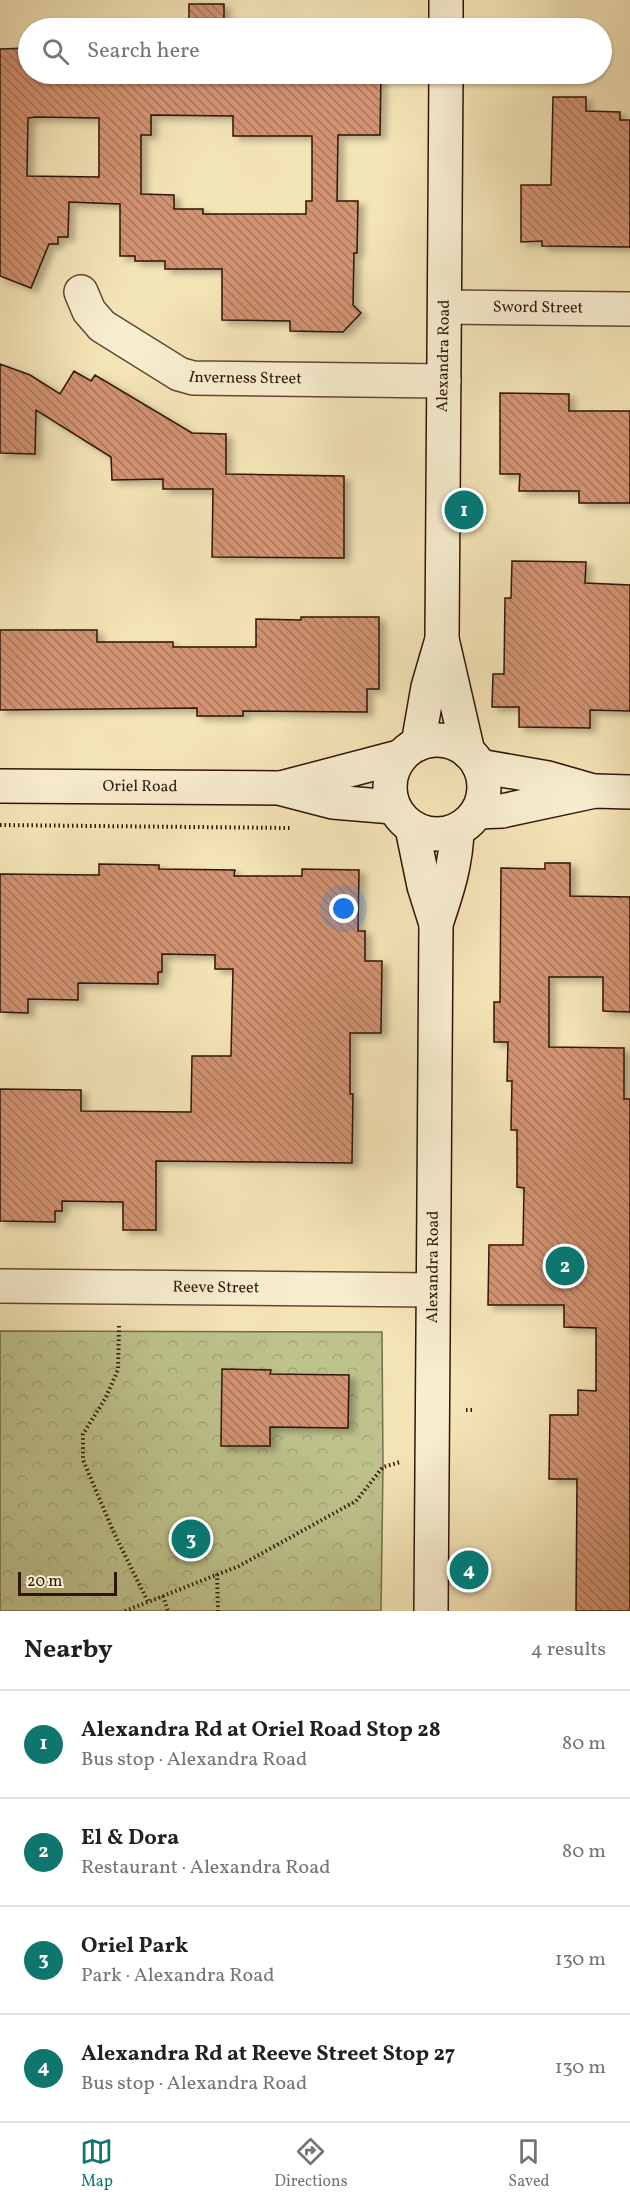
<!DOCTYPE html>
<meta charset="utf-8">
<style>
:root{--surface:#fff;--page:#f6f6f6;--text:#202124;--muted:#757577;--line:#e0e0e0;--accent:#0f766e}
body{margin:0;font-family:Vollkorn,serif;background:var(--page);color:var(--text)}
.scale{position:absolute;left:18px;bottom:15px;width:99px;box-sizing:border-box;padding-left:6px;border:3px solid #311409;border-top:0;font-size:16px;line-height:21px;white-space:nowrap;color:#311409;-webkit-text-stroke:4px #f8eed0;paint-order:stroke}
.you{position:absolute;left:344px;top:909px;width:21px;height:21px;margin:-15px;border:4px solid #fff;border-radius:50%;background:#1a73e8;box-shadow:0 0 0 9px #1a73e833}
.badge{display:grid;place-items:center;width:39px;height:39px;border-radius:50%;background:var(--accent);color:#fff;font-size:20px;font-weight:700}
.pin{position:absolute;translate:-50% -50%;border:3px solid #fff;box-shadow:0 2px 6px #0006}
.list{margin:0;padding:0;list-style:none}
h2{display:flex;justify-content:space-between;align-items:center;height:78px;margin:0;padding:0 24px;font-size:26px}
h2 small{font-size:20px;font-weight:400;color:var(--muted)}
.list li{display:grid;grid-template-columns:39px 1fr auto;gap:18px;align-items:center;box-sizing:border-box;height:108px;padding:0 24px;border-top:2px solid var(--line)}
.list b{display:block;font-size:22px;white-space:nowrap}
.list p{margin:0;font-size:20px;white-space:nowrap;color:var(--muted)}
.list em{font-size:20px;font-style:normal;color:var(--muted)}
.icon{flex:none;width:33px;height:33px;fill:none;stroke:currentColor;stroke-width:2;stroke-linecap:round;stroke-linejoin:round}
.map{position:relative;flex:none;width:630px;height:1611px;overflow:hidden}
.search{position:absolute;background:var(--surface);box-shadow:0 2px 4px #0004;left:18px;right:18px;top:18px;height:66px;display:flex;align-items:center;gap:15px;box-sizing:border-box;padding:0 21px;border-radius:33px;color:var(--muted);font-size:22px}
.sheet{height:510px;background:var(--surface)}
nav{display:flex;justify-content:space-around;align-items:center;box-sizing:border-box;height:84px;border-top:2px solid var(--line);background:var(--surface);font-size:16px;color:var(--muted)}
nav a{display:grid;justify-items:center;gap:3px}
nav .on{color:var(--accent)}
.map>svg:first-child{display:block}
</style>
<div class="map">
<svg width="630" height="1611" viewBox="0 0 630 1611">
<defs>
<pattern id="park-crowns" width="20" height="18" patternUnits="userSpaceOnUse" patternTransform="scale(1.5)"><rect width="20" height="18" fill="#bec38c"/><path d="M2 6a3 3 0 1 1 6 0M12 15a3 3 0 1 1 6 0" fill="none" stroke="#a4a777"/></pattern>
<pattern id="building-back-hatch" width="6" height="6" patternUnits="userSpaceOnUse" patternTransform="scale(1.5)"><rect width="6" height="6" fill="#d29372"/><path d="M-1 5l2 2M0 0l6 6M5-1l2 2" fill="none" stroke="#ab775c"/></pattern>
<filter id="shadow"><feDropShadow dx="6" dy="4" stdDeviation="3" flood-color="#0004"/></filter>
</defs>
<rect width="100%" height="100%" fill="#f4e5b7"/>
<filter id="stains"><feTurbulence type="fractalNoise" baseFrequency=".00333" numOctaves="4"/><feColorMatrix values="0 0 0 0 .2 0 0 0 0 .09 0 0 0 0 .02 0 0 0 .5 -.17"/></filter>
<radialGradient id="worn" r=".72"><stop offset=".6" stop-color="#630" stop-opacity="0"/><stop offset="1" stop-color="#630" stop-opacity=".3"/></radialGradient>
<path fill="url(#park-crowns)" stroke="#786c4a" stroke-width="1.5" d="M0 1331 382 1332 383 1467 381 1611H0Z"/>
<path fill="url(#building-back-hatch)" stroke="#311409" stroke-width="1.5" fill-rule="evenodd" filter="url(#shadow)" d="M189 4H224V28H189Z
M28 48V74H381L380 135H338L337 201H358L357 253H354L353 305 361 313 343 332 290 331V321L222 320V269H165V261H135V256H120V204L69 202 68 237H58V244H49L31 288 0 276V49ZM151 115 233 116V136H312V201H306V214H203V209H174V195L141 194V135H151ZM36 117 99 118V177L27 176 28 118Z
M553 97H586V111L620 112V120H630V247L542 246V241L521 242V185H551Z
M0 364 30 375 60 394 74 371 91 381 95 375 192 433 226 434V474L344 476V558L212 557 213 489H163V479L112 480 111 457 36 410 35 454 0 453Z
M500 393 569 394V411H630V503H579V491H519L520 474H500Z
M512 561 586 562 585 583 630 585V711L590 710V728L519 727V707H492L493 674H504L505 598H511Z
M301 617H379V689H367V712L243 711V716H197V708L0 710V630H97V642H173V647H256V619L301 620Z
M545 863H570V896L630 897V1012L603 1011V977H549V1047L624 1048V1099H630V1611H576L577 1479H549L550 1415H578V1390L596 1391V1328L564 1327V1305H488L489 1245H523L524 1188 517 1187V1130H511L512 1081H507L508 1042H494V1002H500L501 868 545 869Z
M99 864 159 865V869L235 870 234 876H302V869L359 870 358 931H365V961H382L381 1033H350V1094H353L352 1163 156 1161V1230H123V1202L62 1201V1211H55V1222L0 1221V1089L81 1090V1111L191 1112 192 1056H231L233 969H215V955L162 954V972H158V984L78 983V1000L28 999V1013L0 1012V874L99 875Z
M222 1369 271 1370 270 1374 349 1375 348 1428 270 1427V1446H221Z"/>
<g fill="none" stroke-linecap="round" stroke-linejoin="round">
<defs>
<g id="street">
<path id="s1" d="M81 292 89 311 102 326 179 374 193 378 444 381"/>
<path id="s2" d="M445 307 630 309"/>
<path id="s3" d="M0 1286 433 1290"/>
</g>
<g id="secondary">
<path d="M446 28V0"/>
<path d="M446 74 442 639 468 752"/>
<circle cx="437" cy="787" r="47"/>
<path d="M418 744 428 687 442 639"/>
<path d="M479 766 548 778 590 790"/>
<path id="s4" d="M0 786 279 788 333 802 393 807"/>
<path d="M281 788 399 757"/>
<path d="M477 812 502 811 595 791 630 792"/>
<path d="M412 828 424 886 436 924"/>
<path id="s5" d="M431 1611 436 924C447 891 456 865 457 830"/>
</g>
</defs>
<use href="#street" stroke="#624834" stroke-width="36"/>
<use href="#secondary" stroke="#311409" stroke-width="36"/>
<path stroke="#311409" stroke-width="4" stroke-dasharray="1.5 3" stroke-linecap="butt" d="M0 825 291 828
M119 1326 118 1370 105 1399 83 1434V1460L114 1533 148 1602
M466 1410H475
M217 1574 218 1611
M163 1596 168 1611
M125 1611 239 1566 356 1501 383 1467 400 1462"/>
<use href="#street" stroke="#f8eed0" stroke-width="33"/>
<use href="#secondary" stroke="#f8eed0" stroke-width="33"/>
</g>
<g text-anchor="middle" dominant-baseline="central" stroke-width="4.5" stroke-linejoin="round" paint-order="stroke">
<g font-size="16" fill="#311409" stroke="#f8eed0">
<text stroke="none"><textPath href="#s2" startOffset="93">Sword Street</textPath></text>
<text transform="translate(444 356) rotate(-89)">Alexandra Road</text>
<text stroke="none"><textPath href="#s1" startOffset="198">Inverness Street</textPath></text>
<text stroke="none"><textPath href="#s4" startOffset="140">Oriel Road</textPath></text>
<text stroke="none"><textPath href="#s5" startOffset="344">Alexandra Road</textPath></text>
<text stroke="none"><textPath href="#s3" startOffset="216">Reeve Street</textPath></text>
</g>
</g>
<rect width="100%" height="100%" filter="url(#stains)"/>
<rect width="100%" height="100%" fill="url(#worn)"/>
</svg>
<div class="scale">20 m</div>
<div class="you"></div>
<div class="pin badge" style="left:464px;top:510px">1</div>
<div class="pin badge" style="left:565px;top:1266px">2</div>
<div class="pin badge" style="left:191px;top:1539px">3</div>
<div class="pin badge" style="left:469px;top:1570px">4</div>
<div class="search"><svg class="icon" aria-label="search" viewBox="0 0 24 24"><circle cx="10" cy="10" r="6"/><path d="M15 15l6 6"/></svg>Search here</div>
</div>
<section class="sheet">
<h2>Nearby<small>4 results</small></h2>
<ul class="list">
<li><span class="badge">1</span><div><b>Alexandra Rd at Oriel Road Stop 28</b><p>Bus stop · Alexandra Road</p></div><em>80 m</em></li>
<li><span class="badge">2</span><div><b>El &amp; Dora</b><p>Restaurant · Alexandra Road</p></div><em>80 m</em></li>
<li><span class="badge">3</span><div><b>Oriel Park</b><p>Park · Alexandra Road</p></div><em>130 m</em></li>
<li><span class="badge">4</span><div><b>Alexandra Rd at Reeve Street Stop 27</b><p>Bus stop · Alexandra Road</p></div><em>130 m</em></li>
</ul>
</section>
<nav>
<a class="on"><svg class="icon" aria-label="map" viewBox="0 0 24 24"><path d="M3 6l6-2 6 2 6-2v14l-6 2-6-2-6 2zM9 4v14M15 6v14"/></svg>Map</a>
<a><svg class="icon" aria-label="directions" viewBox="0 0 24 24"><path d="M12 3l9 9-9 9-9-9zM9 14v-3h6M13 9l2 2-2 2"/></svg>Directions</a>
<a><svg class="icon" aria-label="saved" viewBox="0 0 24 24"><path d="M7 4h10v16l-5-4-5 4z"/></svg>Saved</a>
</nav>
